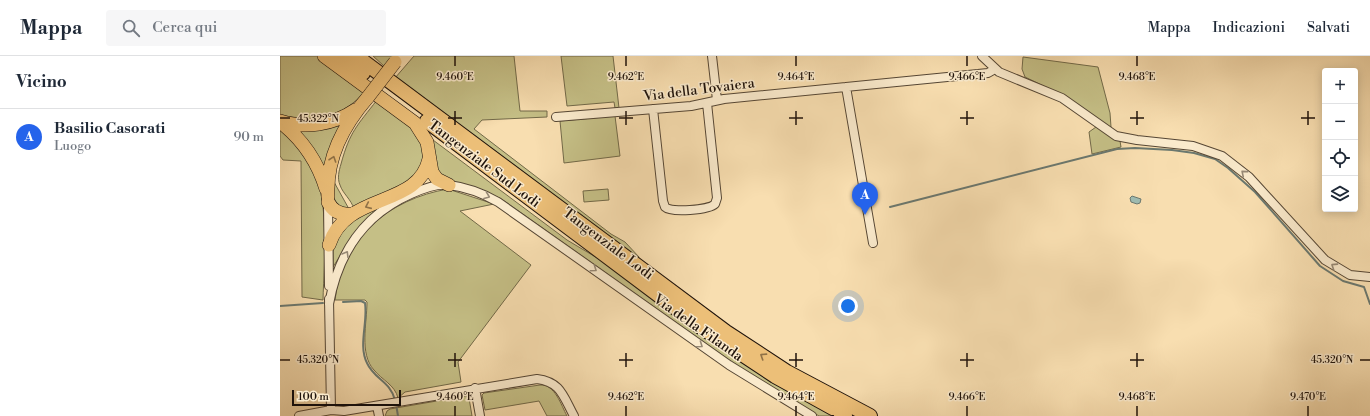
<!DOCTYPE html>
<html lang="it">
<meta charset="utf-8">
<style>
:root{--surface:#fff;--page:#f6f6f7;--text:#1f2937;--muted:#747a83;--line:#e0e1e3;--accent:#2563eb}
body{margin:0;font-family:"Libre Bodoni",serif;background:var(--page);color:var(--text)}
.controls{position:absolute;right:12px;top:12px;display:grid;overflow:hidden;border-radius:4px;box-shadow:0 2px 10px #0003}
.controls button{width:36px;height:36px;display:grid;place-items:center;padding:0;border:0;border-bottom:1px solid var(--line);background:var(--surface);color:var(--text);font:20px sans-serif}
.scale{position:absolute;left:12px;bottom:10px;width:109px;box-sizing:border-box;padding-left:4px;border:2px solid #1f130b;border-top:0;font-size:11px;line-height:14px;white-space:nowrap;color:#1f130b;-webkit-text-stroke:3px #faeacc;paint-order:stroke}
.you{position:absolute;left:568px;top:250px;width:14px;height:14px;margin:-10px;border:3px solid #fff;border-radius:50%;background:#1a73e8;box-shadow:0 0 0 6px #1a73e833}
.badge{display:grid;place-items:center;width:26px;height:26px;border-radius:50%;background:var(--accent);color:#fff;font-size:13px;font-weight:700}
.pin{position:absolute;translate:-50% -33px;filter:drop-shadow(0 1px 2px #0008)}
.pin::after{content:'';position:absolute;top:21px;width:14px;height:12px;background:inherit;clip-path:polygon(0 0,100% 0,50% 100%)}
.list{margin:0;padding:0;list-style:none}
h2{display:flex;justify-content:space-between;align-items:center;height:52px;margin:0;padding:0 16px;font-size:17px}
h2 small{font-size:13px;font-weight:400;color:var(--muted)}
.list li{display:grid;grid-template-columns:26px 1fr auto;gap:12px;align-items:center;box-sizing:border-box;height:56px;padding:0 16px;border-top:1px solid var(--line)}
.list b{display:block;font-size:15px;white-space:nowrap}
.list p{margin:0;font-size:13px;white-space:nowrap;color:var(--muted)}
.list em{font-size:13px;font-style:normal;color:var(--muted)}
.icon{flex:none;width:22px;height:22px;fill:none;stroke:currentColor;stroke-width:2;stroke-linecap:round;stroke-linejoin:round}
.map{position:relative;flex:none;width:1090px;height:360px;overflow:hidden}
header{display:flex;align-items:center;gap:24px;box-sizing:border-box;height:56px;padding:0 20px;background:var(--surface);border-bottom:1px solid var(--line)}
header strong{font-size:19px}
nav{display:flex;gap:22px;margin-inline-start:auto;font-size:14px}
.search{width:280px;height:36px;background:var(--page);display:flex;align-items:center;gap:10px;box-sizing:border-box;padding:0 14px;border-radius:4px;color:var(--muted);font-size:15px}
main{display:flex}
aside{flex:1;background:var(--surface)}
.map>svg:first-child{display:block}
</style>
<header>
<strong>Mappa</strong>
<div class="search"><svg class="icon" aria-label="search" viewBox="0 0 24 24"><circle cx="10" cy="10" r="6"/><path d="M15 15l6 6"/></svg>Cerca qui</div>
<nav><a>Mappa</a><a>Indicazioni</a><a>Salvati</a></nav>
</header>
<main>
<aside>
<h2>Vicino<small></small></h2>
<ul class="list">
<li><span class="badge">A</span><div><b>Basilio Casorati</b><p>Luogo</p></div><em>90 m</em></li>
</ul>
</aside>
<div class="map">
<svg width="1090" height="360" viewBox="0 0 1090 360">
<rect width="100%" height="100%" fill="#f8deb0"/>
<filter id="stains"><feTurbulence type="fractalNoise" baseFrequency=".005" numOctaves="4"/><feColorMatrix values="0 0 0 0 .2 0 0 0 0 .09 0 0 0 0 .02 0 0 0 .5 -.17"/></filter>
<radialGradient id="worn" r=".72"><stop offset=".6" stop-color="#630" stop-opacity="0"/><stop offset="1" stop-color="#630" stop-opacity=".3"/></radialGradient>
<path fill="#c5bf86" stroke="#726948" d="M0 0H39L86 34C62 63 35 66 0 59Z
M93 0H113L105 11Z
M134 0H234L240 55H267V61L202 64 194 73 331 178 345 186 359 201 358 203 115 22Z
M281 0H333L339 52H335L334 46 287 50Z
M743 1 818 11 830 57 831 71 830 72 782 39 745 21 742 13Z
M97 44 134 70 144 89 143 107 130 126 74 153C71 143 63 138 60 129 57 122 59 115 61 108 70 75 77 70 97 44Z
M335 60 340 100 284 107 280 65Z
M65 65 46 119 13 74Z
M0 71C9 82 20 92 28 104 51 137 44 204 43 244L22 241 21 105 3 104 0 100Z
M816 71 840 85 841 91 812 98 809 76Z
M153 84 287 184 324 206 555 360H539L463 314 220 142 169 125 156 115Z
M54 126 69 153H62C53 144 52 139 54 126Z
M168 133 214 148 180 155 251 209 178 306 181 326 125 336 118 342C115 329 102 324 94 314 79 298 87 267 87 246L85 244H55C62 182 109 143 168 133Z
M328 133 329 144 304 146 303 135Z
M97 150 99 153 77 173 53 211V193L63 170Z
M260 329C275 328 281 349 287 360H267L259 345 205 354 202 339 204 337Z
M186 340 189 342 192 360H105L107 355 110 353Z"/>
<path fill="#9ebbb1" stroke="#6b786f" d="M852 140 861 143 860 147 857 148 851 146 850 142Z"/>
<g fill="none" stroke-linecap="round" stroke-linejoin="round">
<path stroke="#6b786f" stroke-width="2" d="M610 151 837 93 855 92 892 94 914 97 935 103 948 112 975 136 1040 210 1063 225 1084 231 1090 248
M63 246 81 245 85 247C88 267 78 289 87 307 94 323 111 326 115 344
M0 250 43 247
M116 348 118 360"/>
<defs>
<path id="minor" d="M432 0 437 44
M702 0 719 16 782 42 836 80 857 84 913 90 942 100 969 121 1045 204 1070 219 1090 221
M566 31 593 187
M373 53 383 145 385 151C391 157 429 154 435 148L437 142 427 47
M276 61 411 50 444 43 708 17 715 13
M48 147 49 230
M49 243 51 354
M49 248C58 198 83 159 131 138 142 133 157 127 169 129 185 131 204 138 218 146L449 309 532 360
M195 332 200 360
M97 350 99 360
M19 360 51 354 64 355 257 323C281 326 283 340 294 360"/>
<path id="primary" d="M44 0 135 67 147 86 152 116 157 123 169 129
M0 65C25 73 53 69 75 54
M0 66C22 83 38 107 46 133
M48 141C46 102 63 70 88 41
M48 146C53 156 61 159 71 158
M49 189C66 135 138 153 149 103"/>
<path id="trunk" d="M61 0 83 17
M76 0 446 276 507 316 590 360
M147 65 421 271 495 320 553 352
M560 356 565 360"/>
</defs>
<use href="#minor" stroke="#554634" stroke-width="10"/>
<use href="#primary" stroke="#1f130b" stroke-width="14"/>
<use href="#trunk" stroke="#1f130b" stroke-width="16"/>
<use href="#minor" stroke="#faeacc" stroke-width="8"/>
<use href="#primary" stroke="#ecbf78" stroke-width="13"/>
<use href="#trunk" stroke="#ecbf78" stroke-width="14"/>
<defs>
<path id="primary-bridge" d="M88 41 115 6"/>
</defs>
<use href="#primary-bridge" stroke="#1f130b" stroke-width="14" stroke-linecap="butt"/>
<use href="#primary-bridge" stroke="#ecbf78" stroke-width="13"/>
</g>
<defs><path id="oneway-chevron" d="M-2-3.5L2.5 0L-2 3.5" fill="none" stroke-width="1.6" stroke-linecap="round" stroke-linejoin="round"/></defs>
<g stroke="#907247">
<use href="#oneway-chevron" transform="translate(53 103) rotate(-71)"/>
<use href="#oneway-chevron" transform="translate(88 150) rotate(156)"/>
<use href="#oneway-chevron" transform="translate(483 300) rotate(-147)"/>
</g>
<g stroke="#978975">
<use href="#oneway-chevron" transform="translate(964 117) rotate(-140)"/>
<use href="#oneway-chevron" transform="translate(207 140) rotate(21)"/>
<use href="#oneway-chevron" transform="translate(66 198) rotate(-59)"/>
<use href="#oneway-chevron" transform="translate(1054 210) rotate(-147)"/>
<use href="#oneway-chevron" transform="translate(314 213) rotate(35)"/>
<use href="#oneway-chevron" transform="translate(420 289) rotate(35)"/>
</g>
<path fill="none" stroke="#1f130b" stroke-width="1.5" d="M175 0V10M346 0V10M516 0V10M687 0V10M857 0V10M175 55V69M346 55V69M516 55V69M687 55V69M857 55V69M1028 55V69M0 62H10M168 62H182M339 62H353M509 62H523M680 62H694M850 62H864M1021 62H1035M175 297V311M346 297V311M516 297V311M687 297V311M857 297V311M0 304H10M168 304H182M339 304H353M509 304H523M680 304H694M850 304H864M1080 304H1090M175 350V360M346 350V360M516 350V360M687 350V360M857 350V360M1028 350V360"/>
<g text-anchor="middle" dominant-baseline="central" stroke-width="3" stroke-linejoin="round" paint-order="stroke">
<g font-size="14" fill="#1f130b" stroke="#faeacc">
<text transform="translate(419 34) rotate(-7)">Via della Tovaiera</text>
<text transform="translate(204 108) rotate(37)">Tangenziale Sud Lodi</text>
<text transform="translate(328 188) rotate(37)">Tangenziale Lodi</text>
<text transform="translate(418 272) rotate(35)">Via della Filanda</text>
</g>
</g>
<g font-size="10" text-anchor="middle" fill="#1f130b" stroke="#faeacc" stroke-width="3" stroke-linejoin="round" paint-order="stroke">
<text x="175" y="24">9.460°E</text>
<text x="346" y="24">9.462°E</text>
<text x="516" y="24">9.464°E</text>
<text x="687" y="24">9.466°E</text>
<text x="857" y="24">9.468°E</text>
<text x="38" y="66">45.322°N</text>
<text x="38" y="307">45.320°N</text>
<text x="1052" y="307">45.320°N</text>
<text x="175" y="344">9.460°E</text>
<text x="346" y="344">9.462°E</text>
<text x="516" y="344">9.464°E</text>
<text x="687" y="344">9.466°E</text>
<text x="857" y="344">9.468°E</text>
<text x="1028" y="344">9.470°E</text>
</g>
<rect width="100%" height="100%" filter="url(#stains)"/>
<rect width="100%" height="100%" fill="url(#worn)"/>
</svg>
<div class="controls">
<button>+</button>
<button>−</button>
<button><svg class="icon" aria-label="locate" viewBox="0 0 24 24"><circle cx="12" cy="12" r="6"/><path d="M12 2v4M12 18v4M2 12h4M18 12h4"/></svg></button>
<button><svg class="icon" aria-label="layers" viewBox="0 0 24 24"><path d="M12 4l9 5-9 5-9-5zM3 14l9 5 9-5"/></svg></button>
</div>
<div class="scale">100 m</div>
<div class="you"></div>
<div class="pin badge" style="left:585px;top:159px">A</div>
</div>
</main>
